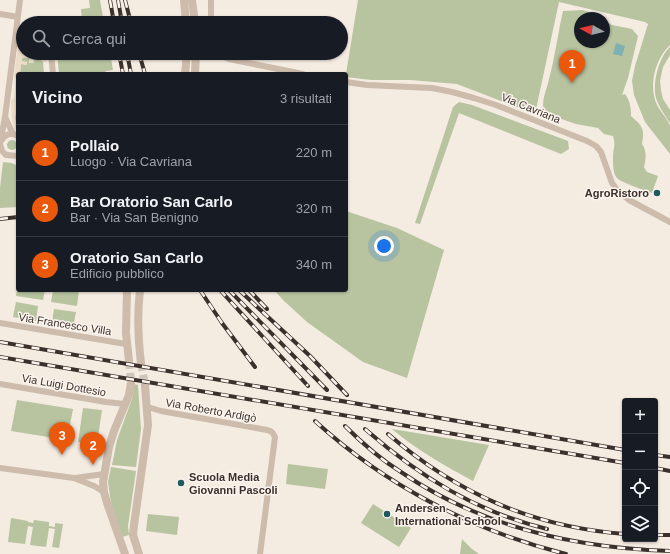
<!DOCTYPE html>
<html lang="it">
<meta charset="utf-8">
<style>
:root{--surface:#171b24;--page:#242831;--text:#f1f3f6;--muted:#9ea1a6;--line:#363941;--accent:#ea580c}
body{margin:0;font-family:Helvetica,sans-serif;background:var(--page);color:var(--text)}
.controls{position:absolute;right:12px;bottom:12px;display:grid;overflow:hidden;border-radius:4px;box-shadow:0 1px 3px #0004}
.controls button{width:36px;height:36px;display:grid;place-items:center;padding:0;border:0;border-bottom:1px solid var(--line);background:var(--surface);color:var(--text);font:20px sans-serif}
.compass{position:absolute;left:574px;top:12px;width:36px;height:36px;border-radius:50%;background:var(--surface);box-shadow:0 1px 3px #0004;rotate:278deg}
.you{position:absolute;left:384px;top:246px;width:14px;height:14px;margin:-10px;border:3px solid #fff;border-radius:50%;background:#1a73e8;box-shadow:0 0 0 6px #1a73e833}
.badge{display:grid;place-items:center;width:26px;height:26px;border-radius:50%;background:var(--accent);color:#fff;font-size:13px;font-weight:700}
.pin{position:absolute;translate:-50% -33px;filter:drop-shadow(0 1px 2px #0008)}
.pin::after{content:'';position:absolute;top:21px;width:14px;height:12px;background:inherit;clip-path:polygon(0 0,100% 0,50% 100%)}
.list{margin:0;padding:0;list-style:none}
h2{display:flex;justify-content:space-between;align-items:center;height:52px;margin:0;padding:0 16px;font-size:17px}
h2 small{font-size:13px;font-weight:400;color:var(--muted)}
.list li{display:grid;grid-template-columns:26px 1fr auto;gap:12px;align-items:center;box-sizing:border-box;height:56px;padding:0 16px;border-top:1px solid var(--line)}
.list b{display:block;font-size:15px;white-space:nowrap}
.list p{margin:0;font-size:13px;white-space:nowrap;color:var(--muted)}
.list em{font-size:13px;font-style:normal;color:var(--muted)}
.icon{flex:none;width:22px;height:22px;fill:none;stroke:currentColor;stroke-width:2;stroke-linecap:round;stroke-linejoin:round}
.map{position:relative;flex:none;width:670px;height:554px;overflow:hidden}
.search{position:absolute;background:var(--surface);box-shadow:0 1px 3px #0004;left:16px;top:16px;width:332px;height:44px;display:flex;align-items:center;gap:10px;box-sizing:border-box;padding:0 14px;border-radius:22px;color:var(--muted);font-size:15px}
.panel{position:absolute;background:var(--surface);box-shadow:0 1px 3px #0004;left:16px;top:72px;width:332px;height:220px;border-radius:4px}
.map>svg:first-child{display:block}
</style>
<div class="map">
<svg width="670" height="554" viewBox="0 0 670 554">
<rect width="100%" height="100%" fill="#f4ebe1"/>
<path fill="#b8c4a0" d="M89 0H100L104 23H82L81 9 90 8Z
M358 0H670V45C655 59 648 86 657 105 660 111 668 119 670 126 670 131 670 148 670 154L645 122 634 95 632 81 635 66 648 24 645 22 559 2 535 114 457 84 410 80H371L346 77V74Z
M583 10 599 16 602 18H580V42H604V20L612 25 632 29 638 36 628 78 622 95 625 94C630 101 631 107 631 116 642 126 645 128 642 144 647 151 646 159 644 167L647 172 658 176 652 193C646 191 620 182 617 178 613 174 613 164 613 157 613 148 616 146 613 136L604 134 598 128 576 124 544 113C541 99 546 93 549 79 555 57 558 33 563 11Z
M670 47V55L663 67 660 81 661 90 663 99 670 110V123C665 115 659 107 656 98 652 83 659 57 670 47Z
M57 53H110L113 70 106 71 105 72 98 73V74H59Z
M22 58H29V62L34 59H40L43 62 44 74H20L21 64 27 65 22 61Z
M18 91V125L16 124 15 118Z
M459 102 472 105 568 141 569 149 561 154 459 113 420 224 415 223 453 107Z
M7 145a5 5 0 1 1 10 0a5 5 0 1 1-10 0Z
M3 162 12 163 18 166V207L0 208V188Z
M346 211 397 228 444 250 407 378 363 362 307 322 283 300 274 290H346Z
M18 283V290H45L43 300 16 296Z
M53 290H79L77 306 51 302Z
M16 302 38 306 36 321 13 317Z
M54 309 76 312 73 327 52 323Z
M134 384 138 385 141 429 136 467 112 465 117 440 133 396Z
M17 400 73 409 67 440 11 431Z
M83 408 102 410 97 444 78 442Z
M392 429 489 445 473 481C445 466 417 450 392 429Z
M288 464 328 469 325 489 286 484Z
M111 467 136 471 128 526 129 535 122 537 111 503 108 482Z
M373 504 411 528 399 547 361 523Z
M148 514 179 517 177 535 146 531Z
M11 518 28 521V522L33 523 34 520 49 522V526L55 527V523L63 524 59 548 52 547 55 529 49 528 46 547 30 545 33 527 28 526 25 544 8 542Z
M462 539 472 549 479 554H460Z"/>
<path fill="#ecdcc8" d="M21 22H26V23H23L22 51 23 53H34V55L37 56V53H42L43 54V58H46V62H43L40 59H34V63H29V58H22V61L27 62V65L21 64 20 74H18V91L15 118 16 124 18 125V131L15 129 12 121 11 101 14 98 16 79 14 76Z"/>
<path fill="#7fb0b2" d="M616 43 625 46 622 56 613 54Z"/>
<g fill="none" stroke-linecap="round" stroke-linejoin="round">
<path stroke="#cfc6bd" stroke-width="8" stroke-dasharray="8 4" stroke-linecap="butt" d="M129 361 131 383
M141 363 145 385"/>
<path stroke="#cdbbac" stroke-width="6" d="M0 14 18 17
M211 23V0
M51 53 53 74
M220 53 224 57 229 59 303 74
M346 82 367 85 432 88 452 92 474 98 496 105 587 141 596 146 601 152 612 183 618 191 629 200 670 222
M5 117 13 134
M1 141C5 134 11 132 18 136
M6 155 18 156
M8 155 5 154 2 151 0 144 5 117 20 0
M0 323 126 344
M0 384 106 402 125 404
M148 407 161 411 267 430C272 431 273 433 275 437L260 554
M0 468 74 478 94 486 104 492
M75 478 104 474"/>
<path stroke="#cdbbac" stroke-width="8" d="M184 0 186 23
M192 0 195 23
M185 74 187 53
M195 74 196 53
M127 290 126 333 129 361
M140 290C137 314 138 338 141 363
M125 554 107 503 104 492 103 482 109 447 114 431 129 395 131 383
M139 554 133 535 134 525 148 425 145 385"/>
<defs>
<path id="rail" d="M110 0 114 23
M118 0 122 23
M125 0 131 23
M119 53 123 74
M127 53 131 74
M139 53 145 74
M0 219 18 217
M200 290 222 323 255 367
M220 290 308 386
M229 290 327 390
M239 290 310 356 347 395
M249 290 267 309
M0 342 625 450
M0 357 625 463
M315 421C385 485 473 531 566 554
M345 426C362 443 380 459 401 472 481 527 574 548 670 551
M365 429C420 477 477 512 547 529
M388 434C458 494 533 527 625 534
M655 455 670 457
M655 468 670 471
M655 535H670"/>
</defs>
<use href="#rail" stroke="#3b302b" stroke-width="4"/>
<use href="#rail" stroke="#fbf5ee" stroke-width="2.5" stroke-dasharray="8" stroke-linecap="butt"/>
</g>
<g fill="#1f5a5e" stroke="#fbf5ee" stroke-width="1.5">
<circle cx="657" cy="193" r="4"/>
<circle cx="181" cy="483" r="4"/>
<circle cx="387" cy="514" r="4"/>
</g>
<g text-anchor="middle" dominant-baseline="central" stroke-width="3" stroke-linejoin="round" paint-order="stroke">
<g font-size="11" fill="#3b302b" stroke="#fbf5ee">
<text transform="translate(531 108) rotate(22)">Via Cavriana</text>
<text transform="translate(65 324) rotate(9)">Via Francesco Villa</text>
<text transform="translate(64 385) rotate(10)">Via Luigi Dottesio</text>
<text transform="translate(211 410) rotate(10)">Via Roberto Ardigò</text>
</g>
<g font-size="11" font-weight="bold" fill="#3b302b" stroke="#fbf5ee" text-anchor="start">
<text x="649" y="193" text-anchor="end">AgroRistoro</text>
<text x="189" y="477">Scuola Media<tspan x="189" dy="13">Giovanni Pascoli</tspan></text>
<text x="395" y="508">Andersen<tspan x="395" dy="13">International School</tspan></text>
</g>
</g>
</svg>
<div class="controls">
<button>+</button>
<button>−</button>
<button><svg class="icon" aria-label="locate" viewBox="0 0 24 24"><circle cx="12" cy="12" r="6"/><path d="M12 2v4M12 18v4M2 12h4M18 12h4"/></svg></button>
<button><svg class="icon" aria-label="layers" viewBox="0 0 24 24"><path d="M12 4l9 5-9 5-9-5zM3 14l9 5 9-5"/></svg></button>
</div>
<svg class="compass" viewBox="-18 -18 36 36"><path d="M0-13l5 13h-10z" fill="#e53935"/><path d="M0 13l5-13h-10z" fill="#9ea1a6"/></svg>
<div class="you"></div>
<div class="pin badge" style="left:572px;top:83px">1</div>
<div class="pin badge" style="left:93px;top:465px">2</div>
<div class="pin badge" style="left:62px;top:455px">3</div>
<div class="search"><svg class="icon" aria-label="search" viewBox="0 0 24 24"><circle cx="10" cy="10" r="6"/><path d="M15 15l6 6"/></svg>Cerca qui</div>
<section class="panel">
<h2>Vicino<small>3 risultati</small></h2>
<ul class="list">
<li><span class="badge">1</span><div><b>Pollaio</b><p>Luogo · Via Cavriana</p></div><em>220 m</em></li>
<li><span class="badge">2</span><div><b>Bar Oratorio San Carlo</b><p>Bar · Via San Benigno</p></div><em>320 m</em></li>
<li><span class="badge">3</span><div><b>Oratorio San Carlo</b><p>Edificio pubblico</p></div><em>340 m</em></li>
</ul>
</section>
</div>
